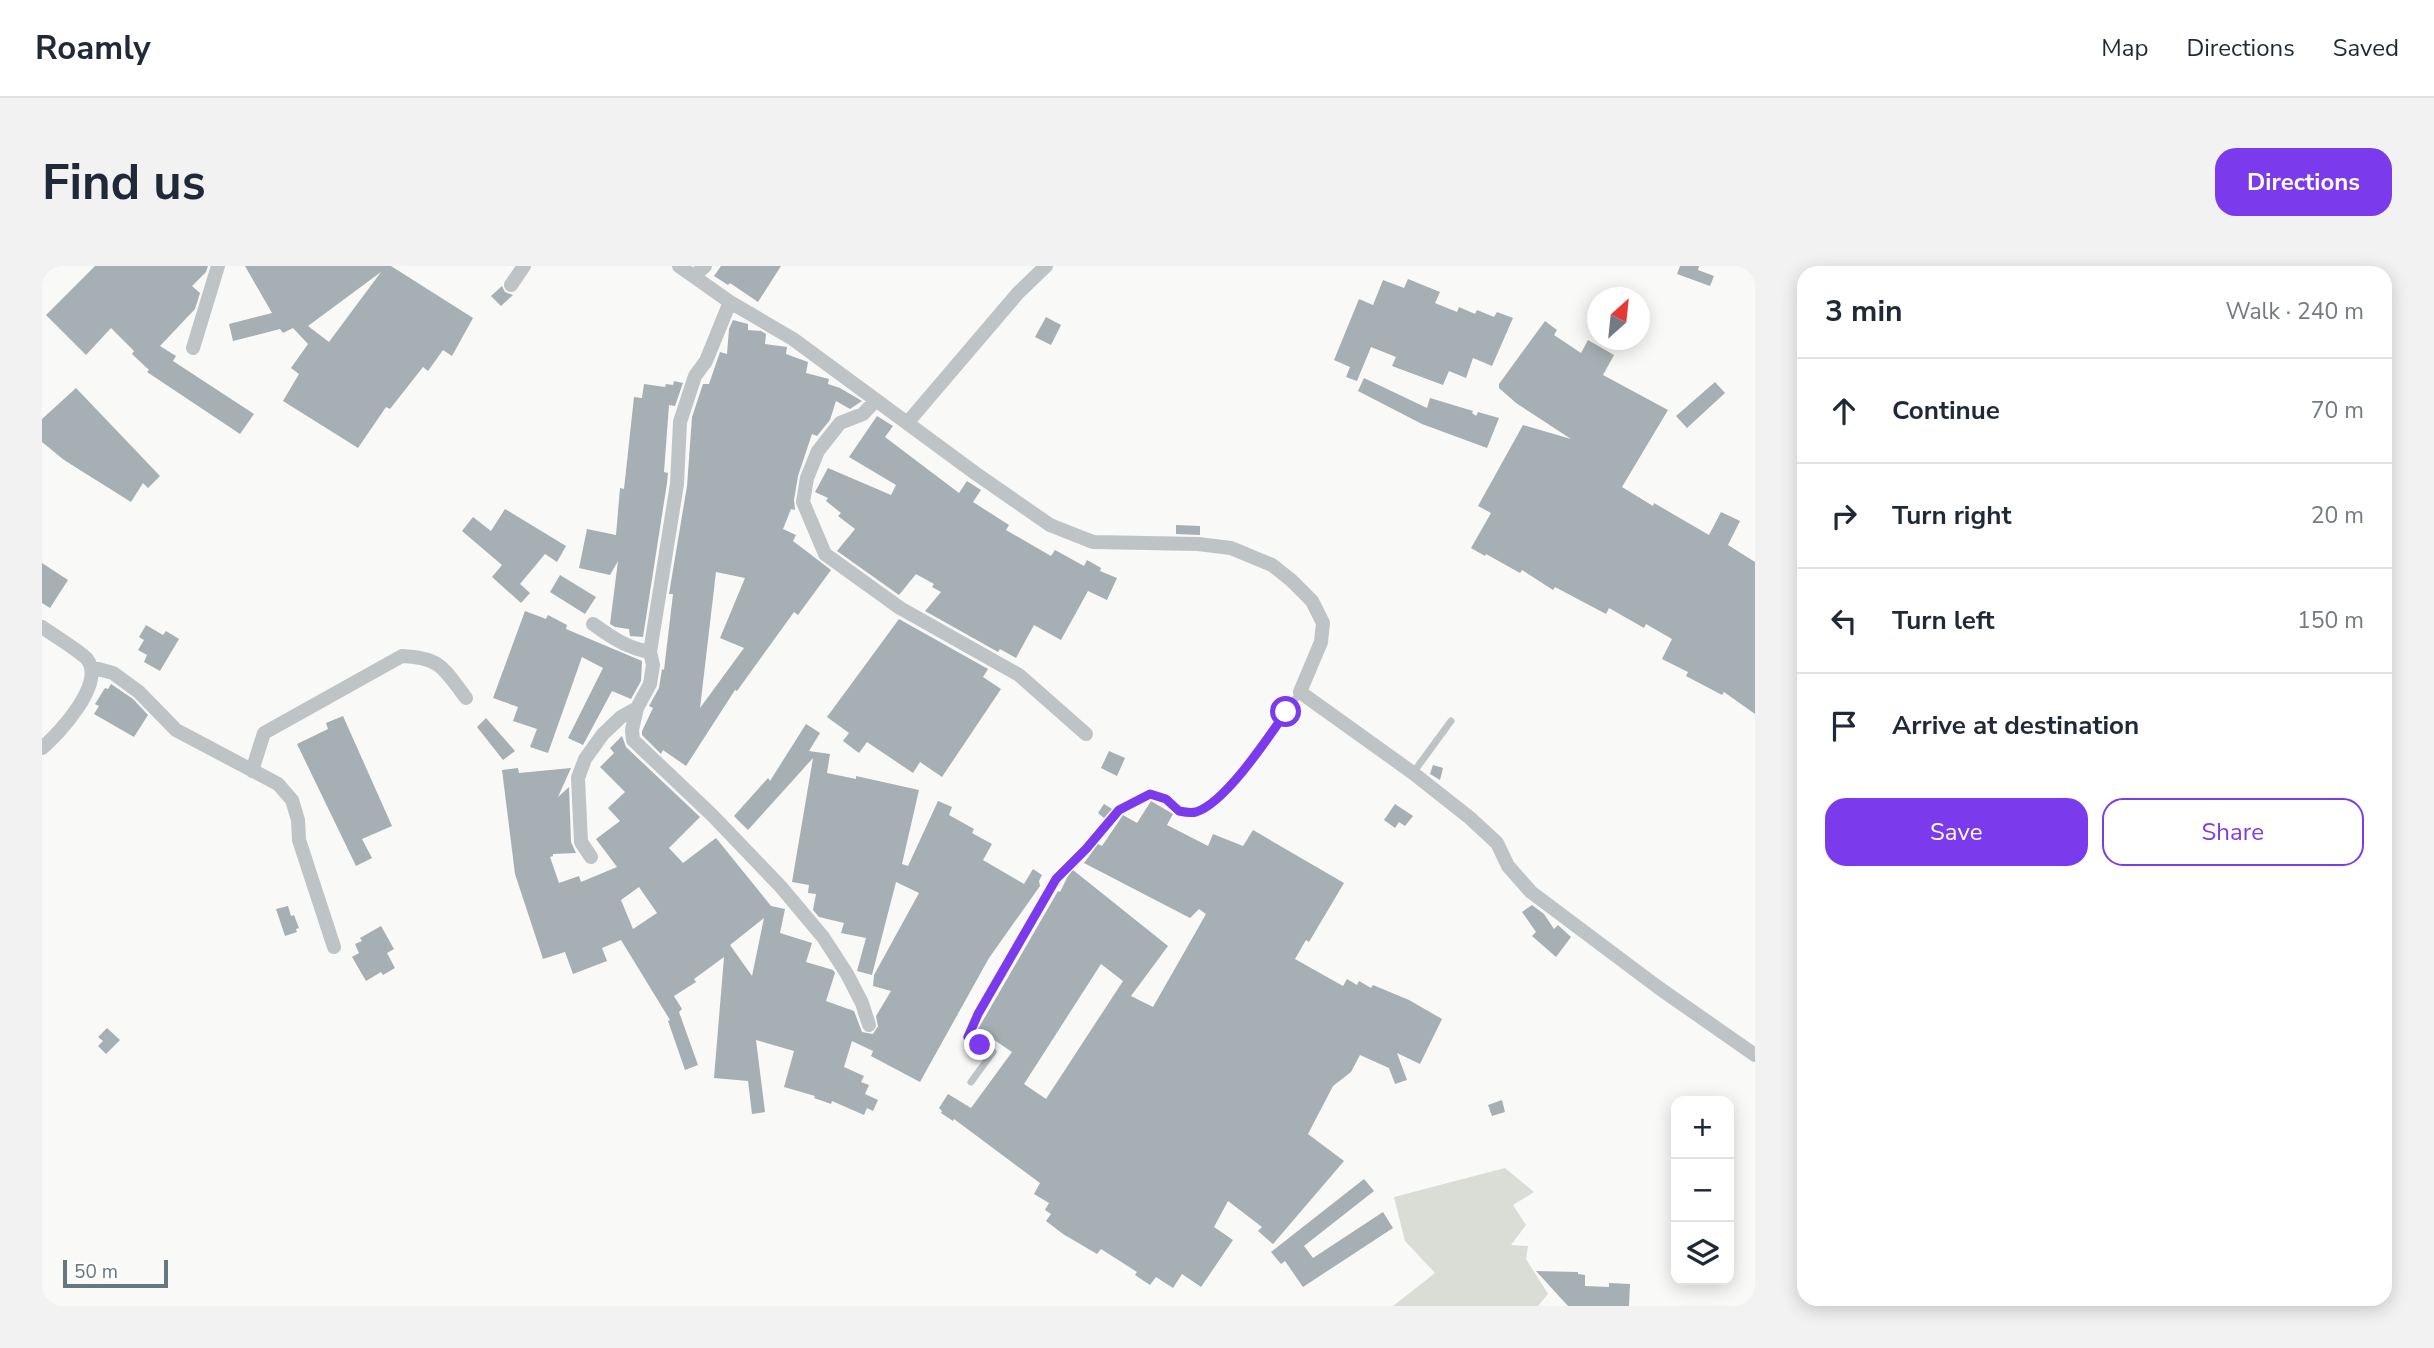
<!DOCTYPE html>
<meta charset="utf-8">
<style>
:root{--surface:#fff;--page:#f2f2f3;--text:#1f2937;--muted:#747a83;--line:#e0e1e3;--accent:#7c3aed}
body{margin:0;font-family:"Nunito Sans",sans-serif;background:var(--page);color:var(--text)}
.controls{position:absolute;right:21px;bottom:21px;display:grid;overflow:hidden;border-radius:14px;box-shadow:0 4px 18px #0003}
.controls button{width:63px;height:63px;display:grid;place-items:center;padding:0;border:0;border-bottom:2px solid var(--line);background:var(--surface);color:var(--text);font:35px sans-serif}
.compass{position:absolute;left:1545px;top:21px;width:63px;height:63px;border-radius:50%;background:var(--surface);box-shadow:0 4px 18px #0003;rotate:27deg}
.scale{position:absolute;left:21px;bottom:18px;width:105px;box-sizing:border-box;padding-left:7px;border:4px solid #66777f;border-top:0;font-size:19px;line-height:24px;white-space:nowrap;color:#66777f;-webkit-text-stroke:5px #fff;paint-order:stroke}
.stop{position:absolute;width:21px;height:21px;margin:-16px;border:5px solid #7c3aed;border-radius:50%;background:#fff}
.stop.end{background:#7c3aed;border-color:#fff;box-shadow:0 2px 7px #0008}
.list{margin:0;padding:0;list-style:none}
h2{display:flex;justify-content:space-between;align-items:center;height:91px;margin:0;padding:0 28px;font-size:30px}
h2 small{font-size:23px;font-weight:400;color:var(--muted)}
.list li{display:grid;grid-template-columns:46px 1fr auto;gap:21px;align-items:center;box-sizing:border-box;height:105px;padding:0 28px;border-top:2px solid var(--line)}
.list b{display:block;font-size:26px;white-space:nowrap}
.list em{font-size:23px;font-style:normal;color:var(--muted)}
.actions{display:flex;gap:14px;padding:21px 28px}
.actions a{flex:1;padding:16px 0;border:2px solid var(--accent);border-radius:21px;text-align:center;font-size:24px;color:var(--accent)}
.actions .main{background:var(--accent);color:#fff}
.icon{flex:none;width:38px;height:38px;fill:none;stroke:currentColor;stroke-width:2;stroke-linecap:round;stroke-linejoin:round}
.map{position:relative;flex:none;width:1713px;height:1040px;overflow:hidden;border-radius:21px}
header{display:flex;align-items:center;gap:42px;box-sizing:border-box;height:98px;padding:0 35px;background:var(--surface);border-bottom:2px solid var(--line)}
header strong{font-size:33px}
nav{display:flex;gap:38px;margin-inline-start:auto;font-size:24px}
.intro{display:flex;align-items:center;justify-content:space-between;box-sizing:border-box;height:168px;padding:0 42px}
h1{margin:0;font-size:49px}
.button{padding:18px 32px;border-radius:21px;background:var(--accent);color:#fff;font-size:24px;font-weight:700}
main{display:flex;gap:42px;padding:0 42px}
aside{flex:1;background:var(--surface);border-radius:21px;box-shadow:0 4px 18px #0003}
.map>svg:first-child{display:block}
</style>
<header>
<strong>Roamly</strong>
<nav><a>Map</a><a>Directions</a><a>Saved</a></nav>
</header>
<div class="intro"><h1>Find us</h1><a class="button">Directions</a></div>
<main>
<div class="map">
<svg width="1713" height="1040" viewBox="0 0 1713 1040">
<rect width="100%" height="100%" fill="#f9f9f7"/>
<path fill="#d9ddd6" d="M1463 902 1492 926 1471 939 1484 959 1469 979 1486 980 1484 993 1506 1028 1496 1040H1351L1393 1007 1363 975 1352 931Z"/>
<path fill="#a6afb3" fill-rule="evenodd" d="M53 0H166L164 6 150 20 158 27 153 43 118 80 134 90 131 95 212 148 198 168 105 106 107 104 90 88 92 85 69 62 44 89 4 49Z
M203 0H349L431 52 410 90 401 84 386 105 381 101 348 143 344 141 316 182 241 135 257 108 249 102 266 78 251 62 241 67 238 63 191 75 187 58 230 47ZM339 6 287 76 266 60Z
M679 0H739L716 36 688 17 686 19 672 10Z
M1638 0H1657L1656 4 1672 10 1668 20 1635 8Z
M1366 13 1398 26 1393 37 1415 46 1417 41 1433 48 1435 44 1452 51 1455 46 1471 52 1450 100 1431 92 1424 112 1407 105 1401 119 1350 100 1354 91 1329 81 1315 115 1304 111 1308 101 1292 94 1317 33 1331 39 1341 14 1362 22Z
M460 20 463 26 471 29 459 40 449 30Z
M1004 51 1019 59 1009 79 993 71Z
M691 54 706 58V64L719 65 724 68 723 78 745 81 744 88 766 96 764 107 787 113 786 118 798 122 820 135 808 143 794 135 788 154 775 170 770 168 756 210 752 234 753 244 749 243 741 263 754 269 751 275 789 304 756 349 752 346 695 425 693 424 644 500 621 484 619 488 600 469V465L611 442 607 440 617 422 620 403 622 404 631 328H627L645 220 650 151 661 118H667L678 86 685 88 687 63ZM674 306 703 312 678 372 702 382 658 442Z
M1503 55 1515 64 1512 69 1539 87 1546 74 1572 89 1561 109 1626 144 1580 221 1611 240 1612 237 1667 269 1679 246 1698 255 1686 279 1713 296V448L1682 426 1680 429 1644 410 1646 406 1620 393 1630 373 1604 358 1602 362 1567 342 1564 348 1513 321 1511 324 1480 304 1478 307 1444 288 1443 290 1429 282 1449 247 1436 240 1481 159 1529 173 1474 137 1457 122V118Z
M1322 112 1385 142 1388 132 1431 145 1430 147 1434 150 1436 146 1457 152 1445 182 1380 158 1316 125Z
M632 115 641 117 633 140 627 139 622 206 626 207 625 217 601 371 588 370 587 363 573 361 568 358 576 295 568 309 537 302 545 263 574 269 578 222 582 223 592 131 600 132 602 118 623 121 624 118 631 119Z
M1673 116 1683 127 1645 162 1634 150Z
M34 122 118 210 106 222 101 217 89 236 22 194 0 176V153Z
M835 150 851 160 843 171 917 227 925 215 939 224 931 236 967 259 964 264 1009 290 1013 284 1042 300 1045 294 1059 302 1058 305 1075 312 1065 334 1046 325 1019 374 992 359 974 392 958 383 956 386 883 345 899 326 890 321 892 318 874 308 857 329 795 285 813 263 796 250 799 247 784 235 786 232 773 226 786 202 849 229 854 219 807 191Z
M463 243 524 280 515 296 503 288 478 318 488 327 479 337 450 311 460 299 420 265 431 251 449 265Z
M1134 259 1158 260V269L1134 268Z
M0 297 26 314 8 342 0 337Z
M518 309 554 331 543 348 508 326Z
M483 345 504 353 506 349 525 359 524 363 600 395 599 415 589 433 570 425 541 479 526 472 561 402 540 391 506 487 488 481 495 463 471 455 476 441 451 432Z
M857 353 946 403 941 411 959 423 900 511 878 496 871 507 825 476 817 487 801 475 807 467 785 451Z
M104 359 121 369 124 365 137 373 118 405 102 396 105 389 96 384 102 374 97 371Z
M69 418 91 433 106 449 92 471 52 448 57 440 53 438 63 422 66 423Z
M301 450 350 560 320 573 330 592 314 600 255 478 286 463 284 457Z
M444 452 473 485 461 494 435 461Z
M764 458 778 467 767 485 788 488 785 507 814 513V510L877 524 860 598 866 600 896 535 910 541 907 549 932 563 930 567 950 578 941 594 982 618 991 603 1000 609 997 615 998 620 947 692 878 816 829 790 831 785 810 775 802 801 822 810 819 816 827 819 823 828 836 834 831 845 825 842 822 849 790 835 789 838 772 832 773 830 742 821 752 785 714 774 723 846 710 848 706 815 672 812 682 691 652 713 654 716 632 730 640 743 637 746 656 799 643 804 626 755 628 754 579 674 560 682 565 695 531 708 523 686 501 693 473 608 460 504 476 502 477 507 529 502 516 531 527 521 529 576 534 587 511 588V590L508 591 517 617 537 610 539 616 575 601 554 573 578 555 566 542 583 526 558 501 572 487 568 482 580 470 584 481 658 551 627 582 641 597 674 572 729 640 743 643 738 667 770 677 764 696 791 704 793 707 784 735 812 745 820 766 831 768 836 760 834 750 849 725 831 720 832 709 877 627 854 616 830 709 815 705 824 672 799 667 802 657 777 651 771 644 774 628 766 627 767 619 750 616 771 492 706 564 692 550 726 512 728 515ZM597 621 615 647 591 663 579 634ZM722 652 710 710 688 679Z
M1067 485 1083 492 1075 510 1059 502Z
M1391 499 1401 502 1398 514 1388 508Z
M1109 535 1131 548 1125 559 1166 580 1171 568 1201 580 1211 564 1302 617 1267 676 1264 674 1253 693 1301 720 1305 713 1315 719 1317 715 1329 722 1331 719 1367 734 1400 753 1378 798 1355 787 1365 814 1353 818 1347 802 1318 789 1309 806 1291 820 1266 868 1302 895 1231 978 1216 965 1220 961 1186 935 1172 961 1191 974 1159 1021 1140 1008 1131 1022 1114 1011 1108 1019 1093 1009 1095 1006 1059 983 1055 988 1021 968 1004 955 1009 948 1003 944 1007 937 992 928 998 917 912 853 911 855 899 847 900 845 897 842 906 828 929 842 970 786 936 763 1016 625 1018 626 1026 610 1031 604 1126 680 1089 730 1111 741 1164 648 1157 643 1148 652 1042 597 1056 578 1060 580 1081 549 1095 557ZM1059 698 1081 715 1004 833 982 818Z
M1062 538 1070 543 1062 552 1056 547Z
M1353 538 1371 550 1363 560 1357 556 1353 562 1342 554Z
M1490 639 1502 648 1512 663 1516 659 1529 671 1514 691 1490 670 1494 666 1480 646Z
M246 640 249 650 252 649 257 662 254 663 255 666 243 670 234 643Z
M339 660 352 683 345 687 353 702 341 709 339 706 324 715 310 691 317 687 313 678 320 675 318 672Z
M65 762 78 774 64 788 56 780 61 775 56 771Z
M1460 834 1463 846 1450 850 1446 839Z
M1322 913 1332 925 1262 980 1271 992 1341 946 1351 962 1261 1021 1243 995 1239 998 1229 986Z
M1494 1005 1536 1006V1008L1543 1009V1020L1567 1021V1017L1588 1018 1587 1040H1526Z"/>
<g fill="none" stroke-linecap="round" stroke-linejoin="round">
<path stroke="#bec3c6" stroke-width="7" d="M1371 507 1409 455
M929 816 951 786 925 771 936 748 1014 613 1044 583 1077 544 1108 528 1124 533 1137 545C1142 546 1149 547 1154 546 1186 535 1238 455 1258 426"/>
<path stroke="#bec3c6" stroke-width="14" d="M637 0 688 36 751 73 933 207 1008 259 1051 276 1156 278 1189 282 1230 299 1249 314 1270 335 1281 357 1279 376 1258 426 1371 507 1428 552 1455 577 1466 600 1489 626 1617 722 1713 789
M652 10 663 0
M469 19 482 0
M151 82 176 0
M834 134 821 148 798 157 776 185 765 212 761 236 783 288 858 342 977 409 1044 468
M866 156 976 27 1004 0
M551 358C569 371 585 382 608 386
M0 361C10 368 39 386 45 393 64 417 17 468 0 482
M49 401 71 407 97 426 134 464 236 518 250 534 256 554 257 574 292 681
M595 442 590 464 591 474 671 550 739 621 781 671 805 708 820 737 827 759
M210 505 222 467 360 390C400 392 401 402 424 432
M549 591 539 576 536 512 543 493 561 468 579 451 595 442 608 418 611 399 608 386 635 218 638 156 653 110 664 95 688 36"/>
</g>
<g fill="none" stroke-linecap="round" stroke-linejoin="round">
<path stroke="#7c3aed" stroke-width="9" d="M938 779 926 771 936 748 1014 613 1044 583 1077 544 1108 528 1124 533 1137 545C1142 546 1149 547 1154 546 1183 537 1226 472 1244 446"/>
</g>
</svg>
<div class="controls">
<button>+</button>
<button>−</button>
<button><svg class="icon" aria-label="layers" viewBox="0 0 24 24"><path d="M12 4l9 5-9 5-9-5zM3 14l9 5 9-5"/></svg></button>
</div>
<svg class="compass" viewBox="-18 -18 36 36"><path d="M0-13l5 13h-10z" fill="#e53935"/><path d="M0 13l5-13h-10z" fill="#747a83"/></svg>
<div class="scale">50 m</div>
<div class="stop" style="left:1244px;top:446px"></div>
<div class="stop end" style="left:938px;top:779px"></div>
</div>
<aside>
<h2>3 min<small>Walk · 240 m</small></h2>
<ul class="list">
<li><svg class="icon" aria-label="ahead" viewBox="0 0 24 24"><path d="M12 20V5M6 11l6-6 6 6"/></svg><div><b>Continue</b></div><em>70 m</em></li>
<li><svg class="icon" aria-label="right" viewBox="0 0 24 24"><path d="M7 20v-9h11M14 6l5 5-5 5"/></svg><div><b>Turn right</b></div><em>20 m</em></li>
<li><svg class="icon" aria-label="left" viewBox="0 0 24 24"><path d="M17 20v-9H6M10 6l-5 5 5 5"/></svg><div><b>Turn left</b></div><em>150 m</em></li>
<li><svg class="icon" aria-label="arrive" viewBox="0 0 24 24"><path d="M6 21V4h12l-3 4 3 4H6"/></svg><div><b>Arrive at destination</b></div></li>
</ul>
<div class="actions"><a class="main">Save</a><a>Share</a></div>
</aside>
</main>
